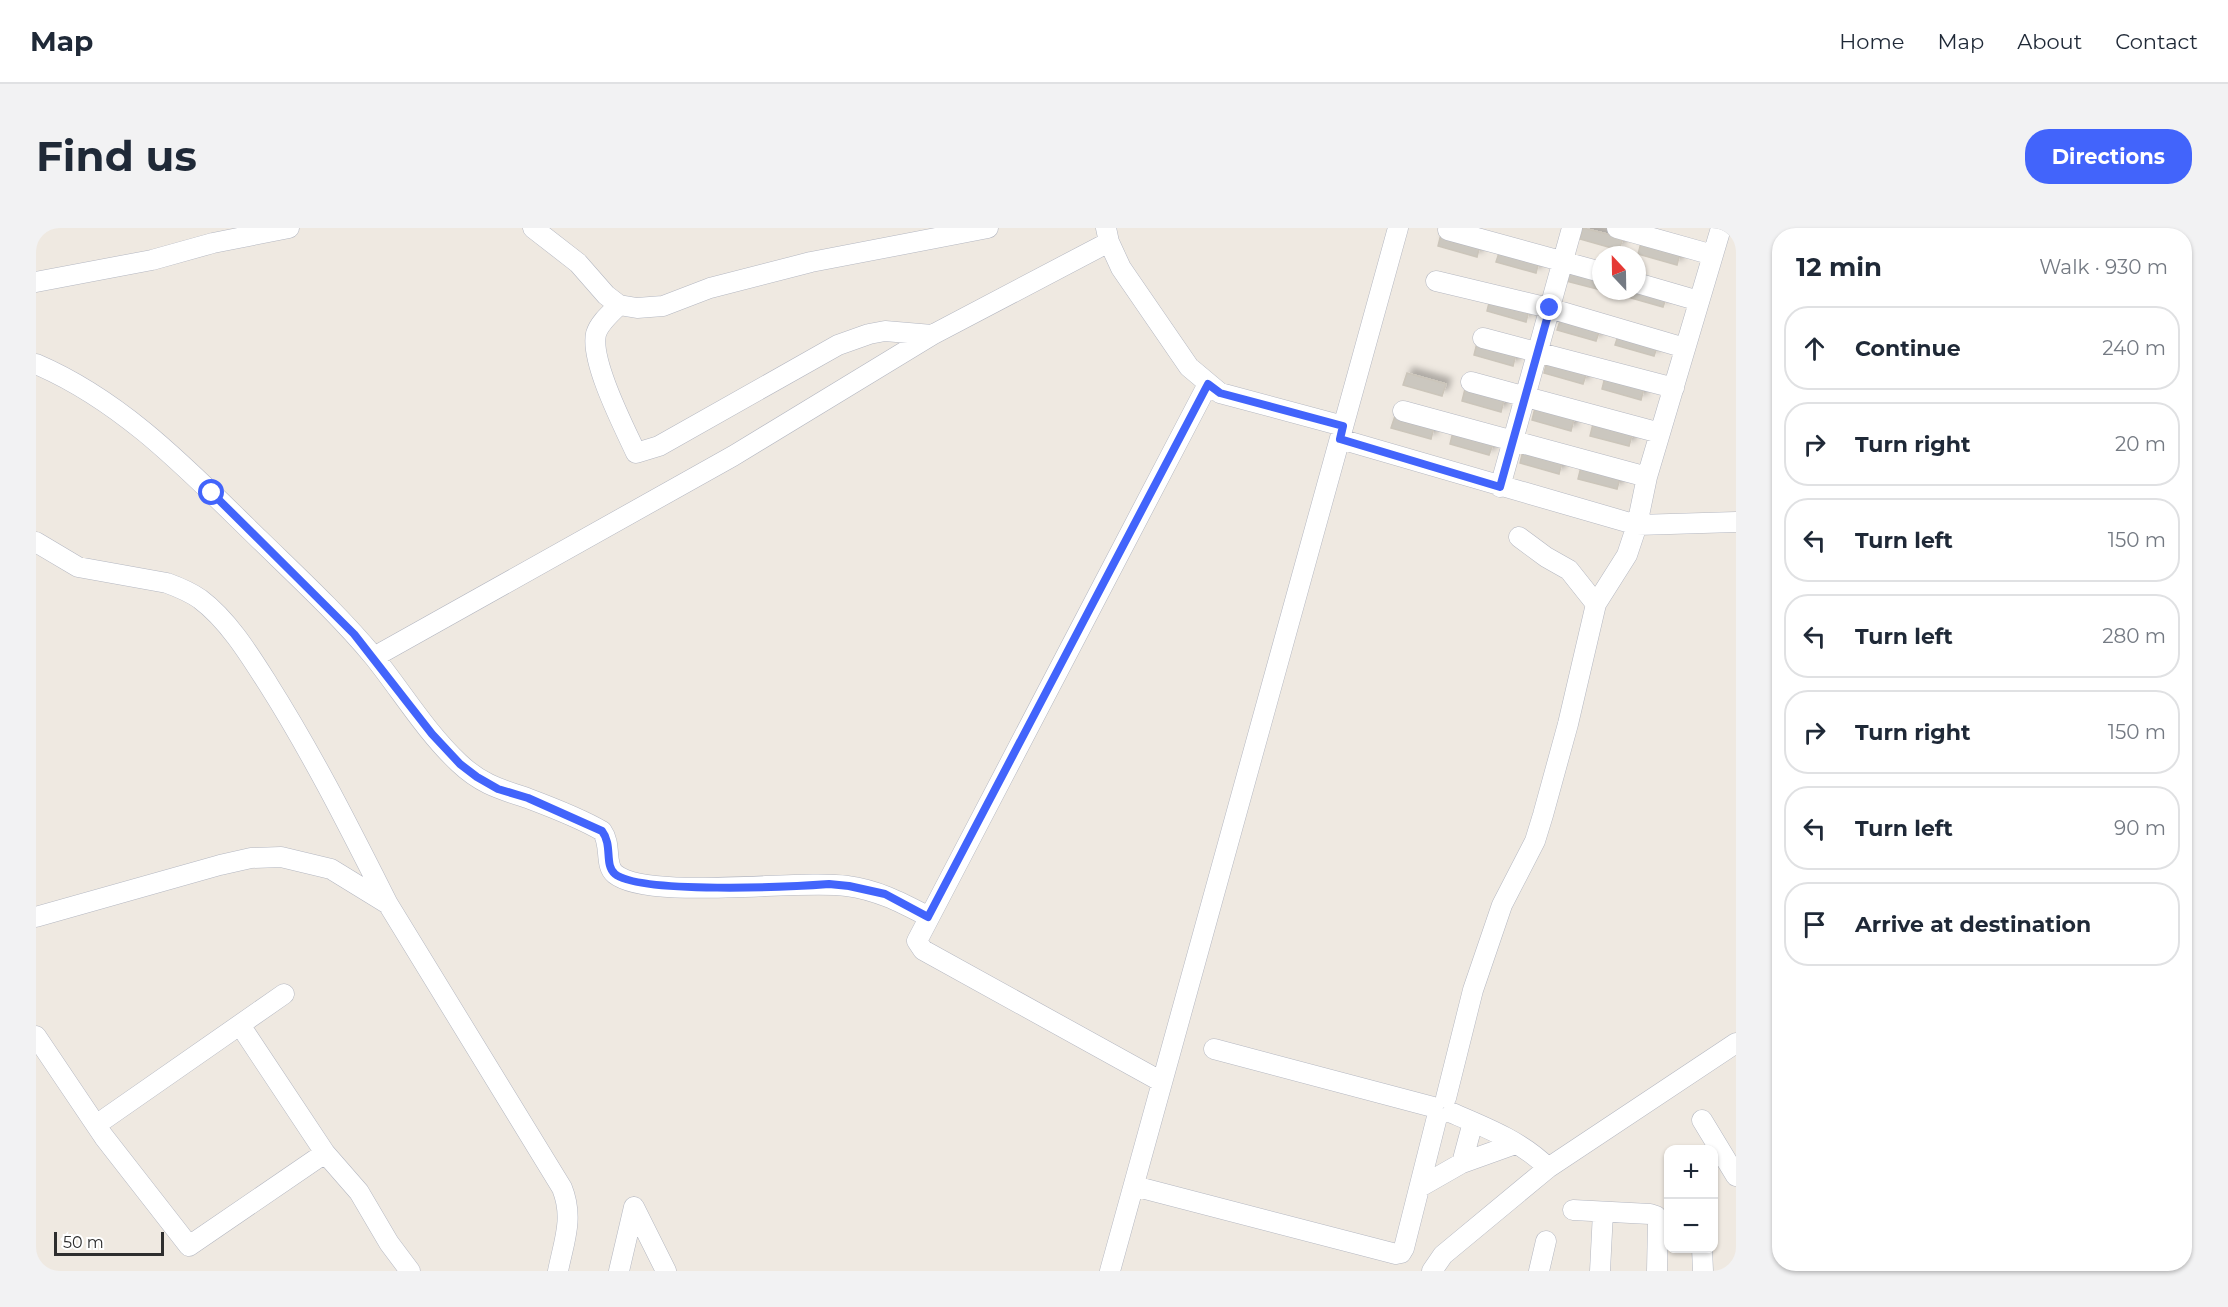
<!DOCTYPE html>
<meta charset="utf-8">
<style>
:root{--surface:#fff;--page:#f2f2f3;--text:#1f2937;--muted:#747a83;--line:#e0e1e3;--accent:#4264fb}
body{margin:0;font-family:Montserrat,sans-serif;background:var(--page);color:var(--text)}
.controls{position:absolute;right:18px;bottom:18px;display:grid;overflow:hidden;border-radius:12px;box-shadow:0 2px 4px #0004}
.controls button{width:54px;height:54px;display:grid;place-items:center;padding:0;border:0;border-bottom:2px solid var(--line);background:var(--surface);color:var(--text);font:30px sans-serif}
.compass{position:absolute;left:1556px;top:18px;width:54px;height:54px;border-radius:50%;background:var(--surface);box-shadow:0 2px 4px #0004;rotate:338deg}
.scale{position:absolute;left:18px;bottom:15px;width:110px;box-sizing:border-box;padding-left:6px;border:3px solid #2e2e2e;border-top:0;font-size:16px;line-height:21px;white-space:nowrap;color:#2e2e2e;-webkit-text-stroke:4px #fff;paint-order:stroke}
.stop{position:absolute;width:18px;height:18px;margin:-14px;border:4px solid #4264fb;border-radius:50%;background:#fff}
.stop.end{background:#4264fb;border-color:#fff;box-shadow:0 2px 6px #0008}
.list{margin:0;padding:0;list-style:none}
h2{display:flex;justify-content:space-between;align-items:center;height:78px;margin:0;padding:0 24px;font-size:26px}
h2 small{font-size:20px;font-weight:400;color:var(--muted)}
.list li{display:grid;grid-template-columns:39px 1fr auto;gap:18px;align-items:center;box-sizing:border-box;height:84px;margin:0 12px 12px;padding:0 12px;border:2px solid var(--line);border-radius:24px}
.list b{display:block;font-size:22px;white-space:nowrap}
.list em{font-size:20px;font-style:normal;color:var(--muted)}
.icon{flex:none;width:33px;height:33px;fill:none;stroke:currentColor;stroke-width:2;stroke-linecap:round;stroke-linejoin:round}
.map{position:relative;flex:none;width:1700px;height:1043px;overflow:hidden;border-radius:24px}
header{display:flex;align-items:center;gap:36px;box-sizing:border-box;height:84px;padding:0 30px;background:var(--surface);border-bottom:2px solid var(--line)}
header strong{font-size:28px}
nav{display:flex;gap:33px;margin-inline-start:auto;font-size:21px}
.intro{display:flex;align-items:center;justify-content:space-between;box-sizing:border-box;height:144px;padding:0 36px}
h1{margin:0;font-size:42px}
.button{padding:15px 27px;border-radius:24px;background:var(--accent);color:#fff;font-size:21px;font-weight:700}
main{display:flex;gap:36px;padding:0 36px}
aside{flex:1;background:var(--surface);border-radius:24px;box-shadow:0 2px 4px #0004}
.map>svg:first-child{display:block}
</style>
<header>
<strong>Map</strong>
<nav><a>Home</a><a>Map</a><a>About</a><a>Contact</a></nav>
</header>
<div class="intro"><h1>Find us</h1><a class="button">Directions</a></div>
<main>
<div class="map">
<svg width="1700" height="1043" viewBox="0 0 1700 1043">
<defs>
<filter id="shadow"><feDropShadow dx="5.5" dy="-5.5" stdDeviation="3" flood-color="#0004"/></filter>
</defs>
<rect width="100%" height="100%" fill="#efe9e1"/>
<path fill="#cbc7bf" stroke="#cbc5ba" stroke-width="1.5" filter="url(#shadow)" d="M1547 0 1587 10 1583 22 1544 11Z
M1405 6 1444 17 1441 29 1402 18Z
M1605 15 1644 25 1641 37 1602 26Z
M1464 22 1503 33 1500 45 1460 34Z
M1534 41 1565 50V62L1530 53Z
M1590 63H1601L1631 67 1627 79 1588 68Z
M1454 71 1493 82 1490 94 1451 83Z
M1525 90 1564 101 1560 113 1521 102Z
M1583 105 1622 116 1618 128 1579 117Z
M1441 115 1480 126 1477 138 1438 127Z
M1511 133 1551 144 1547 156 1508 145Z
M1371 145 1410 156 1406 168 1367 157Z
M1569 149 1608 160 1605 172 1566 161Z
M1429 161 1468 172 1465 184 1426 173Z
M1499 180 1538 191 1535 203 1496 192Z
M1359 188 1398 199 1395 211 1355 200Z
M1557 196 1596 207 1593 218 1554 208Z
M1417 204 1457 216 1453 227 1414 216Z
M1487 223 1526 234 1523 246 1484 235Z
M1545 239 1584 250 1581 261 1542 251Z"/>
<g fill="none" stroke-linecap="round" stroke-linejoin="round">
<defs>
<path id="minor" d="M497 0 542 35 570 67 583 77 601 80 627 78 674 60 775 34 952 0
M1070 0 1073 14 1085 40 1153 139 1184 165 1307 198
M1581 0 1677 27
M1412 2 1565 44
M1400 53 1513 80 1649 120
M0 54 116 32 177 15 253 0
M1601 55 1663 73
M583 77C575 85 563 95 560 106 554 133 588 199 600 225L623 218 802 117 833 106 849 103 896 107 1073 14
M1447 110 1638 160
M0 136C89 174 155 245 224 312 262 349 303 387 338 429 366 464 390 504 423 535 445 556 464 561 491 570 515 579 544 590 566 603 576 617 568 637 579 646 612 673 763 651 811 658 842 662 866 675 893 689
M1435 154 1624 205
M1367 183 1611 249
M1304 211 1601 297 1611 249 1685 0
M1464 259 1536 0
M1483 309 1510 329 1533 342 1560 376
M0 314 42 339 131 355C142 359 154 364 164 371 192 392 213 426 232 456 277 527 314 601 352 676
M338 429 697 228 896 107
M0 689 184 637 215 630 245 629 295 641 352 676 526 960C538 990 528 1013 522 1043
M204 797 289 925 323 964 353 1015 374 1043
M0 808 68 909 153 1018 289 925
M1178 821 1397 879
M1126 854 887 722 881 713 1172 156
M1410 870 1437 762 1466 677 1499 613 1507 587 1532 496 1560 376 1591 327 1601 297 1700 294
M1416 885C1449 899 1487 914 1512 940
M1666 892 1700 948
M60 897 248 766
M1426 935 1437 894
M1098 958 1360 1026 1365 1025 1368 1020 1401 889
M1384 959 1426 935 1479 916
M598 979 630 1043
M1537 982 1614 986 1620 988 1622 994 1621 1043
M1666 1020 1667 1043
M583 1043 598 979
M1074 1043 1362 0
M1396 1043 1407 1027 1512 940 1700 815
M1503 1043 1510 1013
M1564 1043 1567 984"/>
</defs>
<use href="#minor" stroke="#b4b7c1" stroke-width="21"/>
<use href="#minor" stroke="#fff" stroke-width="20"/>
</g>
<g fill="none" stroke-linecap="round" stroke-linejoin="round">
<path stroke="#4264fb" stroke-width="8" d="M176 265 318 406 396 506 424 536 441 549 462 561 492 570 566 603C577 617 568 637 579 646 604 666 755 659 793 656L813 658 849 666 892 689 1172 156 1184 165 1307 198 1304 211 1464 259 1514 80"/>
</g>
</svg>
<div class="controls">
<button>+</button>
<button>−</button>
</div>
<svg class="compass" viewBox="-18 -18 36 36"><path d="M0-13l5 13h-10z" fill="#e53935"/><path d="M0 13l5-13h-10z" fill="#747a83"/></svg>
<div class="scale">50 m</div>
<div class="stop" style="left:176px;top:265px"></div>
<div class="stop end" style="left:1514px;top:80px"></div>
</div>
<aside>
<h2>12 min<small>Walk · 930 m</small></h2>
<ul class="list">
<li><svg class="icon" aria-label="ahead" viewBox="0 0 24 24"><path d="M12 20V5M6 11l6-6 6 6"/></svg><div><b>Continue</b></div><em>240 m</em></li>
<li><svg class="icon" aria-label="right" viewBox="0 0 24 24"><path d="M7 20v-9h11M14 6l5 5-5 5"/></svg><div><b>Turn right</b></div><em>20 m</em></li>
<li><svg class="icon" aria-label="left" viewBox="0 0 24 24"><path d="M17 20v-9H6M10 6l-5 5 5 5"/></svg><div><b>Turn left</b></div><em>150 m</em></li>
<li><svg class="icon" aria-label="left" viewBox="0 0 24 24"><path d="M17 20v-9H6M10 6l-5 5 5 5"/></svg><div><b>Turn left</b></div><em>280 m</em></li>
<li><svg class="icon" aria-label="right" viewBox="0 0 24 24"><path d="M7 20v-9h11M14 6l5 5-5 5"/></svg><div><b>Turn right</b></div><em>150 m</em></li>
<li><svg class="icon" aria-label="left" viewBox="0 0 24 24"><path d="M17 20v-9H6M10 6l-5 5 5 5"/></svg><div><b>Turn left</b></div><em>90 m</em></li>
<li><svg class="icon" aria-label="arrive" viewBox="0 0 24 24"><path d="M6 21V4h12l-3 4 3 4H6"/></svg><div><b>Arrive at destination</b></div></li>
</ul>
</aside>
</main>
